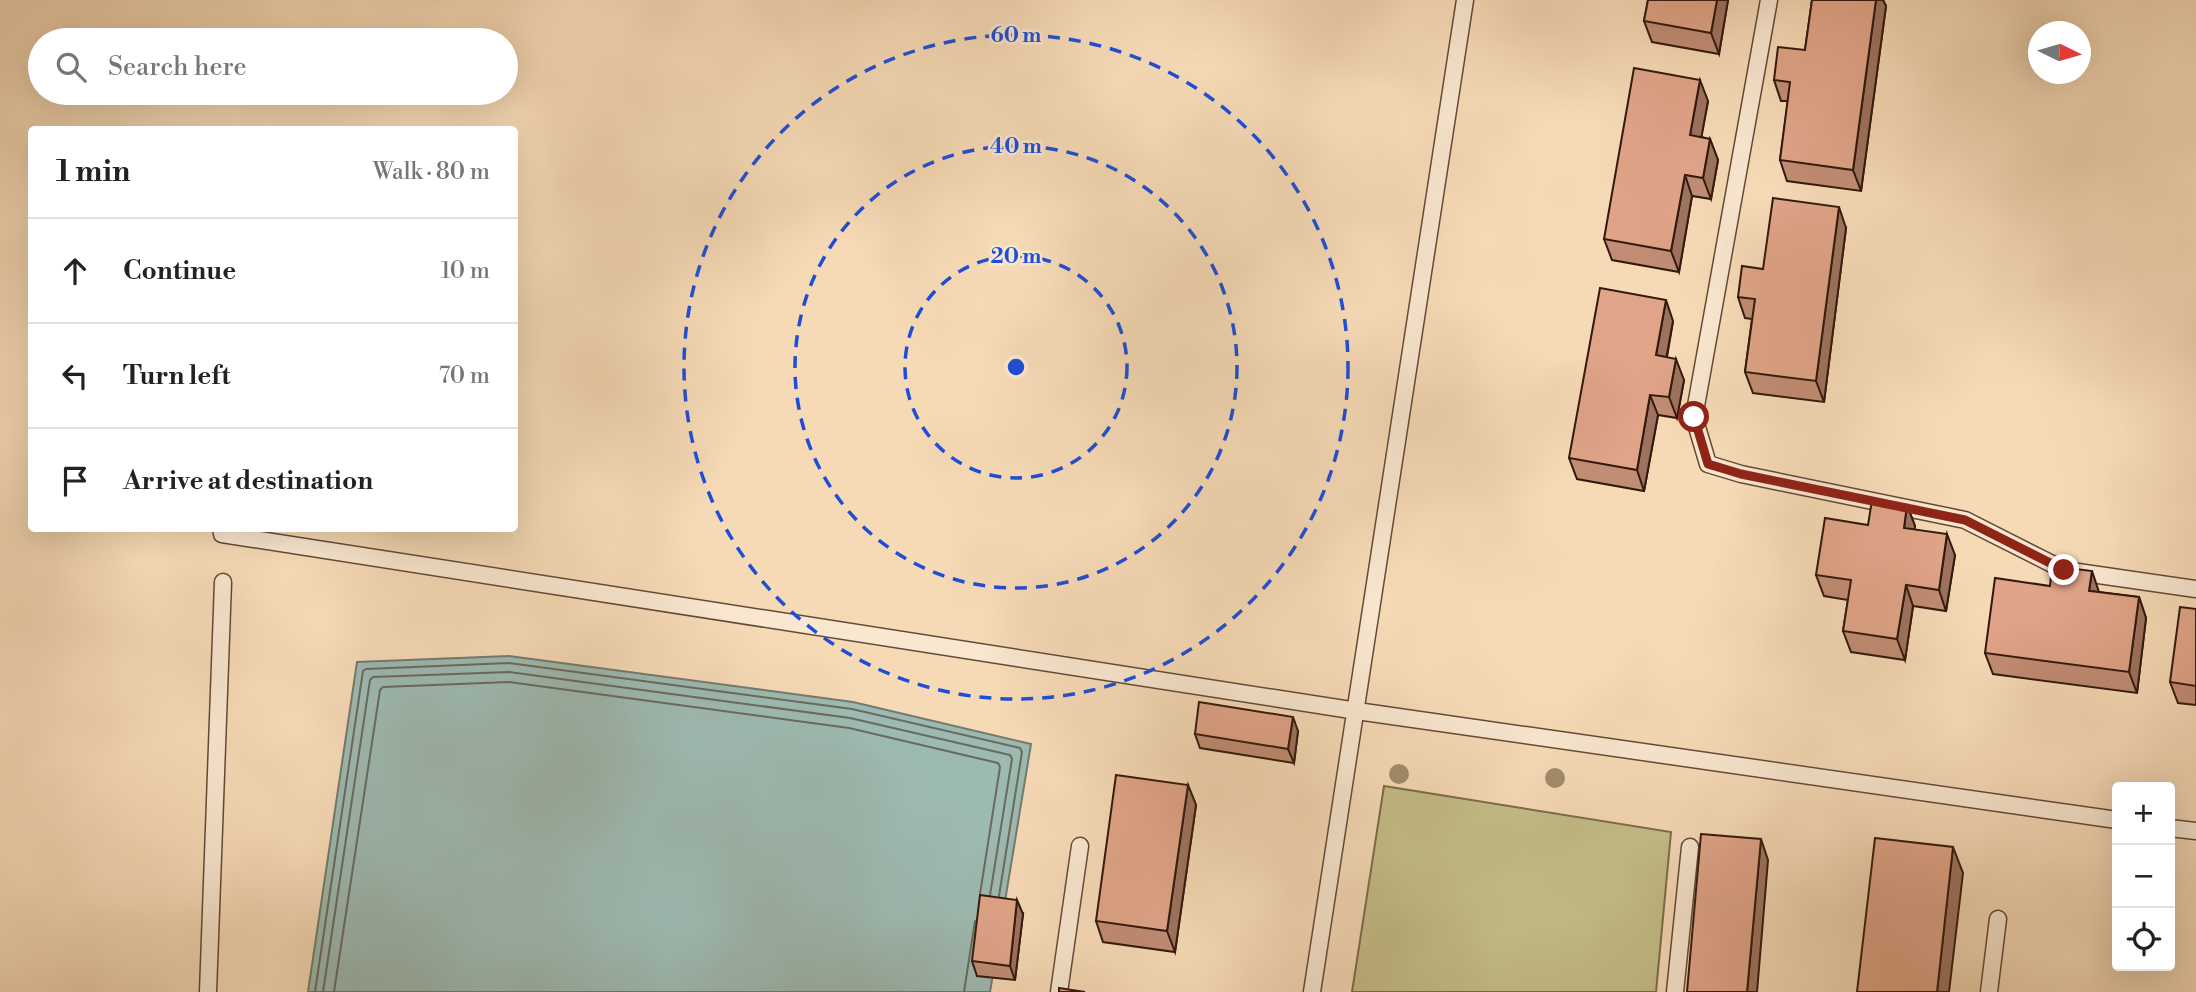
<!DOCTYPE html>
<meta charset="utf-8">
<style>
:root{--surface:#fff;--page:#f6f6f6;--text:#222;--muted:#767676;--line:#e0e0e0}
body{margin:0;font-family:"Libre Bodoni",serif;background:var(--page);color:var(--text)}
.controls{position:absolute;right:21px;bottom:21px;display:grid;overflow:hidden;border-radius:7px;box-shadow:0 7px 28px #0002}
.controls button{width:63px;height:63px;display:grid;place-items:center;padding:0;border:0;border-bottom:2px solid var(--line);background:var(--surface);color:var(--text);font:35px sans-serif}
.compass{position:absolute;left:2028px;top:21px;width:63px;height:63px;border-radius:50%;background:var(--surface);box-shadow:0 7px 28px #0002;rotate:95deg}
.stop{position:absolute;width:21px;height:21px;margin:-16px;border:5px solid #8f2418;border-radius:50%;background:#fff}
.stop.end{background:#8f2418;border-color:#fff;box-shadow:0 2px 7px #0008}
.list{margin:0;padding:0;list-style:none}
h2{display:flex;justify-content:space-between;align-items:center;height:91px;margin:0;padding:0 28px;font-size:30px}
h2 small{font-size:23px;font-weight:400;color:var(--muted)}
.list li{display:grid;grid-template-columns:46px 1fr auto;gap:21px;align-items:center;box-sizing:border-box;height:105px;padding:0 28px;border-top:2px solid var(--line)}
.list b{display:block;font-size:26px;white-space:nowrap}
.list em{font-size:23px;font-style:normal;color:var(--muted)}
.icon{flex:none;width:38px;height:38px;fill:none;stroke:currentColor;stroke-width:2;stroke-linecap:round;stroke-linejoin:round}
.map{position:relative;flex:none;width:2196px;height:992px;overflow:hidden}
.search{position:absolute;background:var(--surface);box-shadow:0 7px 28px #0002;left:28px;top:28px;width:490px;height:77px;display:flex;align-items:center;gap:18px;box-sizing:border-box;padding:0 24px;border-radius:38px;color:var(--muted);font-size:26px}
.panel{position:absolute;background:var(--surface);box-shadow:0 7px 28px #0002;left:28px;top:126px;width:490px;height:406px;border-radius:7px}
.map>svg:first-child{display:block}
</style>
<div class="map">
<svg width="2196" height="992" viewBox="0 0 2196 992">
<rect width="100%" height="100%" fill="#f6dab6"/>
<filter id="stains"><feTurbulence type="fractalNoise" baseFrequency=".00286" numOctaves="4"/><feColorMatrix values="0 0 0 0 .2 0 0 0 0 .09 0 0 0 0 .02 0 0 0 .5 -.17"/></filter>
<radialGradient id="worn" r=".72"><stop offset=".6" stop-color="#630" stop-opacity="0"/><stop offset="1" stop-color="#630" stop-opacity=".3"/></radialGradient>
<path fill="#c4bd88" stroke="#7c6b4a" stroke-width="2" d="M1384 786 1671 832 1656 992H1352Z"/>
<path fill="#9dbab2" stroke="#737a70" stroke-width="2" d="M509 656 853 702 1031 744 990 992H308L357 662Z"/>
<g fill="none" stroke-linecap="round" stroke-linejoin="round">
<path stroke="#686a5f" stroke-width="2" d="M315 992 363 671 366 669 509 663 852 709 1020 748 1022 752 999 896
M323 992 370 680 373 677 509 672 850 718 1010 755 1012 759 990 895
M334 992 380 690 383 687 509 682 849 728 998 763 1000 767 980 894
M964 992 975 921"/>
<defs>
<path id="service" d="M1769 0 1694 417 1708 464 1741 474 1965 520 2064 570 2196 589
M221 528 222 534 1357 711 2117 820
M2170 828 2196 831
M208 992 223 582
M1059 992 1080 846
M1312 992 1465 0
M1675 992 1690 847
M1989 992 1998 919"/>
</defs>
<use href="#service" stroke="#644936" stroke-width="19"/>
<use href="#service" stroke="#f9e7d0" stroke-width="16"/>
</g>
<g fill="#a28b6d">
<circle cx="1399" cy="774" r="10"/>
<circle cx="1555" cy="778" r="10"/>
</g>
<path fill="#c18d75" stroke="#33190c" stroke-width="2" d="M1648 0H1728L1719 54 1652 42 1644 21Z
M1812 0H1883L1886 6 1861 191 1787 181 1780 160 1788 101H1781L1774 80 1805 50Z
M1708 101 1701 137 1710 139 1718 160 1711 199 1692 196 1679 272 1612 260 1604 239Z
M1846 228 1824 402 1753 393 1745 372 1752 319 1745 318 1738 297 1763 269Z
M1673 321 1667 357 1684 380 1677 418 1658 415 1644 491 1577 479 1569 458Z
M1907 505 1915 526 1914 529 1955 555 1946 611 1913 606 1905 660 1851 652 1843 631 1848 600 1824 596 1816 575 1868 525Z
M2099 592 2139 597 2146 618 2137 693 1993 674 1985 653Z
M2196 609V705L2178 703 2170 682Z
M1298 731 1294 763 1200 748 1195 734Z
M1188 785 1196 805 1175 952 1103 942 1096 921Z
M1023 914 1015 980 977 976 972 961Z"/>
<path fill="#9d735f" stroke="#33190c" stroke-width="2" d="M1717 0H1728L1719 54 1711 33Z
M1876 0H1883L1886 6 1861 191 1853 170Z
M1700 80 1708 101 1698 156 1690 135Z
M1710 139 1718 160 1711 199 1703 178Z
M1685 175 1692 196 1679 272 1671 251Z
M1839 207 1846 228 1824 402 1816 381Z
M1666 300 1673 321 1663 376 1656 355Z
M1676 359 1684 380 1677 418 1669 397Z
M1650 395 1658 415 1644 491 1637 470Z
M1907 505 1915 526 1912 548 1904 528Z
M1947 534 1955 555 1946 611 1939 590Z
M2092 571 2099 592 2089 591Z
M1906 585 1913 606 1905 660 1897 639Z
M2139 597 2146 618 2137 693 2129 672Z
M1293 717 1298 731 1294 763 1288 749Z
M1188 785 1196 805 1175 952 1167 931Z
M1761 839 1768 860 1757 992H1747Z
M1953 847 1963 873 1949 992H1937Z
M1017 900 1023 914 1015 980 1010 966Z"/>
<path fill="#e0a488" stroke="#33190c" stroke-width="2" d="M1648 0H1717L1711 33 1644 21Z
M1812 0H1876L1853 170 1780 160 1790 82 1774 80 1778 47 1805 50Z
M1634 68 1700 80 1690 135 1710 139 1703 178 1685 175 1671 251 1604 239Z
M1773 198 1839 207 1816 381 1745 372 1755 299 1738 297 1742 266 1763 269Z
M1600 288 1666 300 1656 355 1676 359 1669 397 1650 395 1637 470 1569 458Z
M1872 500 1907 505 1904 528 1947 534 1939 590 1906 585 1897 639 1843 631 1851 580 1816 575 1825 518 1868 525Z
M2052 566 2092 571 2089 591 2139 597 2129 672 1985 653 1995 578 2050 586Z
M2180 607 2196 609V686L2170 682Z
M1199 702 1293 717 1288 749 1195 734Z
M1116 775 1188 785 1167 931 1096 921Z
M1701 834 1761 839 1747 992H1687Z
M1875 838 1953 847 1937 992H1857Z
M980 895 1017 900 1010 966 972 961Z
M1059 988 1085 992H1059Z"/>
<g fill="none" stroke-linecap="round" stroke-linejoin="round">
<path stroke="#8f2418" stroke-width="9" d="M1694 417 1708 464 1741 474 1965 520 2064 570"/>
</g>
<g fill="none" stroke="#1d4ed8" stroke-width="3.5" stroke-dasharray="12 9">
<circle cx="1016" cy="367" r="111"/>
<circle cx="1016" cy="367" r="221"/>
<circle cx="1016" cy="367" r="332"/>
</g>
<circle cx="1016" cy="367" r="10" fill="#1d4ed8" stroke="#f9e7d0" stroke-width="3.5"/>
<g font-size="21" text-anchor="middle" font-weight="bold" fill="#1d4ed8" stroke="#f9e7d0" stroke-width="5" stroke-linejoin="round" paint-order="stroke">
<text x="1016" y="42">60 m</text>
<text x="1016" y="153">40 m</text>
<text x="1016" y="263">20 m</text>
</g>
<rect width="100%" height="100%" filter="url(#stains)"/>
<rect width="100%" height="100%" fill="url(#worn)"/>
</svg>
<div class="controls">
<button>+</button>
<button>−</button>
<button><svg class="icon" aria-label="locate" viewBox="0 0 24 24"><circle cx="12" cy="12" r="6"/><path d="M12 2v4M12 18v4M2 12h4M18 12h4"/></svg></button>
</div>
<svg class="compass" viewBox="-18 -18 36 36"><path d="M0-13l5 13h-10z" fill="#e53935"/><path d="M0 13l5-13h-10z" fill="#767676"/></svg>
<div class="stop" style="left:1694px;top:417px"></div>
<div class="stop end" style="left:2064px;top:570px"></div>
<div class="search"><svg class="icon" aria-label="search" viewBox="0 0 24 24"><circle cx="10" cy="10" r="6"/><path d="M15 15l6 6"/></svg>Search here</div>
<section class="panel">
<h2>1 min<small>Walk · 80 m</small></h2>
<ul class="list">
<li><svg class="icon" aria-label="ahead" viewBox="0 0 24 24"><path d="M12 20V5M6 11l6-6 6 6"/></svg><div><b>Continue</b></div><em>10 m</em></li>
<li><svg class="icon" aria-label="left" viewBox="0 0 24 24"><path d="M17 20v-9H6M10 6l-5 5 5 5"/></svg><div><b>Turn left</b></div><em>70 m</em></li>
<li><svg class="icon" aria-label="arrive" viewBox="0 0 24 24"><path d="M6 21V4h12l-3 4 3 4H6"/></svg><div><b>Arrive at destination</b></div></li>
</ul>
</section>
</div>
